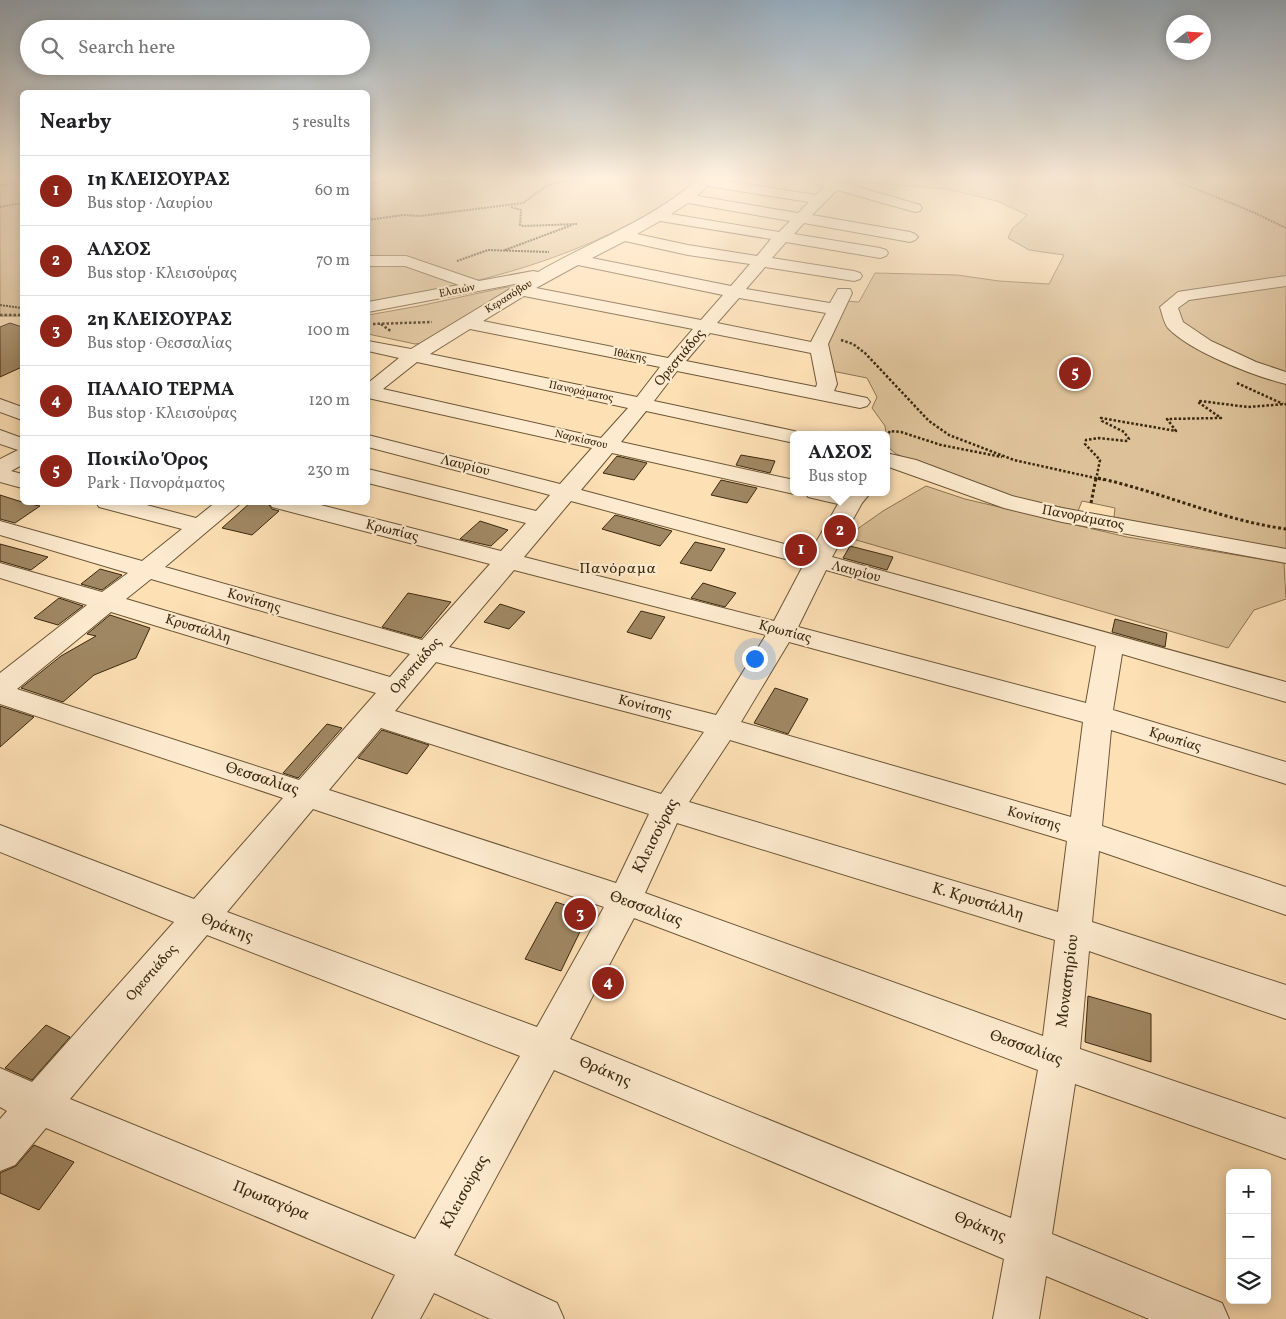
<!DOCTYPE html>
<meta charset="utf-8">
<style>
:root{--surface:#fff;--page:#f6f6f6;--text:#202124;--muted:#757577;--line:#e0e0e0;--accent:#8f2418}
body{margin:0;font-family:Vollkorn,serif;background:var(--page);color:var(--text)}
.controls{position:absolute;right:15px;bottom:15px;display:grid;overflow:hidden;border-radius:8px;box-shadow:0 2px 12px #0003}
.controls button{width:45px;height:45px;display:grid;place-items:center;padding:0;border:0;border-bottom:1px solid var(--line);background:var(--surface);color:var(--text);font:25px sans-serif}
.compass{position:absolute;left:1166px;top:15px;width:45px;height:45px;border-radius:50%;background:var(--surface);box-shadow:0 2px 12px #0003;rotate:73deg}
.you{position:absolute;left:754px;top:658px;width:18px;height:18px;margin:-12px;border:4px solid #fff;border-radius:50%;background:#1a73e8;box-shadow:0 0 0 8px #1a73e833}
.badge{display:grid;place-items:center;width:32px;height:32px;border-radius:50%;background:var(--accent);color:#fff;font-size:16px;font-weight:700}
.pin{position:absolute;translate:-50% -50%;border:2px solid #fff;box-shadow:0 1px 5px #0006}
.popup{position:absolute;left:790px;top:431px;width:100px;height:65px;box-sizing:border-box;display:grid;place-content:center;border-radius:8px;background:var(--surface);filter:drop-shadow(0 1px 4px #0005);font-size:16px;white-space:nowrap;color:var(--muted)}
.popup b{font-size:19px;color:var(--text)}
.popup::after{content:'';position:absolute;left:50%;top:100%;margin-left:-10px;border:10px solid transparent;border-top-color:var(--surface)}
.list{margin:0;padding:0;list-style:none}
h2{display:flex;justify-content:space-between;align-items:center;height:65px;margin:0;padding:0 20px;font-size:21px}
h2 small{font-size:16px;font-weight:400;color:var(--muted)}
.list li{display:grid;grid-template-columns:32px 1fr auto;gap:15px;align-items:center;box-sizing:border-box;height:70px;padding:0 20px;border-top:1px solid var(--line)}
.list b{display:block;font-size:19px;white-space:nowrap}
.list p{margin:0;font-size:16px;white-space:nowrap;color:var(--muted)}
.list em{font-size:16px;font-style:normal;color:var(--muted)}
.icon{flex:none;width:28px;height:28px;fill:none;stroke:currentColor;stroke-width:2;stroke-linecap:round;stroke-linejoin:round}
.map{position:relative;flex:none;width:1286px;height:1319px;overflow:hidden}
.search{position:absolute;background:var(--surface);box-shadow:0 2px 12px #0003;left:20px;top:20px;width:350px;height:55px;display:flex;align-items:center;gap:12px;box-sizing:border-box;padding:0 18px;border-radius:28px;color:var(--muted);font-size:19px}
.panel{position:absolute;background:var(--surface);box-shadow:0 2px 12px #0003;left:20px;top:90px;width:350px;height:415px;border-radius:8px}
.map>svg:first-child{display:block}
</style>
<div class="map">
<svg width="1286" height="1319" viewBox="0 0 1286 1319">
<rect width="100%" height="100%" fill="#fee0b5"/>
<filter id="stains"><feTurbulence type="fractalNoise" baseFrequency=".004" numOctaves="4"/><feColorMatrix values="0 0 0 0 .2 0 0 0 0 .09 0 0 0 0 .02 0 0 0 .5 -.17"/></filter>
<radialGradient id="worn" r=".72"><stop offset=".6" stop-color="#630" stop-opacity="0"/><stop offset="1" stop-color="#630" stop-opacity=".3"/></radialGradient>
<path fill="#ddc198" stroke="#8c7452" d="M0 179H22V316H0Z
M368 179H701C603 253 487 283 368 303Z
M819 179H1286V549L1195 534 1114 517 1115 508 1082 501 1078 511 1003 495 896 454 888 447 885 426 872 408 877 397 867 378 832 371 824 343 846 301 859 302 875 273 957 275 999 281 1049 284 1064 255 1029 250 1008 238 1012 229 1027 215 997 201 946 189Z
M507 287H512L423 343 415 344 368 334V315L419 306Z
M926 486 965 499 1127 537 1284 563 1286 599 1254 610 1228 648 846 537 883 511Z"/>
<path fill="#a08864" stroke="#3a280d" d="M10 323 22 327V367L0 377V327Z
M741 455 775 461 770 473 736 465Z
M617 456 647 463 634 480 603 473Z
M721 480 757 488 747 503 711 495Z
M0 495 22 502 40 506 15 523 0 519Z
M251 502H267L272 509 279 511 252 535 222 528Z
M615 515 634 520 672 531 660 546 602 529Z
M480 521 508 530 491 546 460 539Z
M695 542 725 549 711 571 680 563Z
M0 544 48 557 31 570 0 561Z
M850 546 893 557 887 570 843 558Z
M100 569 122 575 102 590 81 584Z
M703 583 736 593 725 607 691 598Z
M408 593 451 602 421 638 382 627Z
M59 598 83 606 58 625 34 618Z
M500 604 525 612 509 629 484 622Z
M641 611 665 617 651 639 627 632Z
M110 615 150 628 136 658 94 675 63 702 21 688 61 656 96 636 87 634Z
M1115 619 1167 633 1165 647 1112 632Z
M775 688 808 699 788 734 754 723Z
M0 706 34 717 0 747Z
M327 724 342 728 298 778 283 773Z
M382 730 429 745 407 774 358 758Z
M556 902 589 913 561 971 525 959Z
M1088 996 1151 1014V1062L1085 1042Z
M46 1025 70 1037 32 1080 5 1068Z
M34 1145 74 1162 39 1210 0 1193V1173L16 1166Z"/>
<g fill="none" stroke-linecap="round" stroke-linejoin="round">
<defs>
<path id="minor" d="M698 179H715L816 195 825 186 813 183 812 179 835 180 920 205 922 208 920 211 915 212 837 190 812 215 910 232 915 234 918 237 915 240 910 242 804 223 794 234 880 248 886 250 888 253 886 256 880 258 786 242 772 258 854 271 860 273 862 276 860 279 854 281 765 267 746 289 830 303 838 289H850L852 293 828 344 837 384 834 391 867 398 870 402 867 406 860 408 677 371 654 401 794 431 803 435H794V443L646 411 621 442 794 480V492H800L794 494 612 453 581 490 811 551 838 504 808 497 805 492H871L862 503 832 557 1286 682V702L1122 654 1113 710 1286 762V784L1111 730 1102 826 1286 887V915L1099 851 1092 922 1286 985V1019L1089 951 1080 1049 1286 1119V1159L1075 1084 1052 1234 1222 1303 1229 1319H1149L1046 1276 1039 1319H993L1004 1259 554 1070 454 1255 557 1303 564 1319H490L434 1293 420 1319H372L395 1275 46 1128 15 1165 0 1171V1119L7 1111 0 1107V1068L32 1082 174 922 0 852V825L194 899 283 798 0 704V673L87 605 0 578V563L102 592 128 573 0 535V521L142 561 182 529 99 507 96 502H135L196 518 216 502H242L165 567 422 640 490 564 272 507 269 502H309L501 551 526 523 368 483V469L536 511 550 495 368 447V435L560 484 592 448 368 398V383L399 358 368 351V341L411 349 520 283 368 312V302L459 285 405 266H368V256H406L479 281 533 271 538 272C591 241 651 221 698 179ZM707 186 809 202 798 213 697 196ZM688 203 790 221 779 232 671 214ZM660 221 771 239 757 256 688 245 637 234ZM625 241 688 255 750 264 731 286 592 258ZM578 265 723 295 701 320 536 288ZM524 296 693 329 668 358 483 321ZM739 298 826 313 811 342 717 323ZM470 329 660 367 637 397 430 354ZM710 333 811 353 817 384 816 387 686 361ZM417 362 628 408 601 438 383 389ZM571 501 804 564 774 621 524 557ZM514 570 766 635 716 715 449 647ZM826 570 1096 646 1086 703 798 627ZM151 579 410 654 390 677 126 599ZM111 612 376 693 299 780 17 689ZM789 642 1083 722 1071 817 741 722ZM436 662 704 732 661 794 395 711ZM381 728 649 814 616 883 329 790ZM730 740 1067 841 1058 912 689 802ZM313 809 604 907 537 1027 227 912ZM677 823 1055 940 1043 1036 645 893ZM634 918 1038 1070 1011 1218 570 1039ZM207 935 520 1056 415 1239 70 1099Z
M1286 276V286L1189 300 1178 308 1183 322 1211 341 1256 362 1286 372V384C1254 376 1191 352 1168 328 1164 323 1162 313 1160 307L1178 292 1184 291Z
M0 399 22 407V420L0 412Z
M0 430 22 438V465L11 471 22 474V488L0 482V459L18 450 0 444Z
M886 453 916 460 1012 496 1062 508 1286 549V563L1062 522 1004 508 886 466Z"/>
</defs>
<use href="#minor" stroke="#6b5637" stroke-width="2"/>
<path stroke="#3a280d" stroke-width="2" stroke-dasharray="2 1" stroke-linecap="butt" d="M431 179 450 183 465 179
M1171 179 1253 212 1286 228
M368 185 391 179
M0 186 22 180
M0 207 22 203
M511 207 521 210 520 225 523 226 577 224
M368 220 403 215 420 216 523 203 546 186 569 179
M505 250 572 225
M457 261 488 250 549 252
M22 270V273
M0 305 22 308"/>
<path stroke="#3a280d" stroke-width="2.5" stroke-dasharray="2.5 2" stroke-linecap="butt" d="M0 315H22
M373 324 432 322
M381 324 392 332
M841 340 853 344 865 353 929 421 949 435 1014 460 1104 480
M1237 383 1283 404
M886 437 890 431 901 432 941 445 1002 457
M1096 480 1100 460 1085 444 1086 440 1099 438 1126 441 1129 439 1124 432 1102 421 1101 418 1176 431 1167 419 1221 418 1198 402 1200 401 1248 407 1286 404"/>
<path stroke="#3a280d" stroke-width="3" stroke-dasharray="3 2.5" stroke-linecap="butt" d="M1098 478C1162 492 1221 520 1286 529
M1091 503 1096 478"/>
<use href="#minor" fill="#feebcf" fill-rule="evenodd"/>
</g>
<linearGradient id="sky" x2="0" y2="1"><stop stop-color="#96acbd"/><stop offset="0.49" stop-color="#fff1de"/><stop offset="1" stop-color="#fff1de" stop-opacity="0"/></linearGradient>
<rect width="1286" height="364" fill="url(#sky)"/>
<g text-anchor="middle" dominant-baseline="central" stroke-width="4.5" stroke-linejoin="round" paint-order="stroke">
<g font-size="11" fill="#3a280d" stroke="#feebcf">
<text transform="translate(457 291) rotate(-11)">Ελαιών</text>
<text transform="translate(509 297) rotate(-32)">Κερασόβου</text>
<text transform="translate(630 356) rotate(11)">Ιθάκης</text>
<text transform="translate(581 392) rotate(12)">Πανοράματος</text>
<text transform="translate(581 440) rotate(13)">Ναρκίσσου</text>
</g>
<g font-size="14" fill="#3a280d" stroke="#feebcf">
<text transform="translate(680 358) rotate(-50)">Ορεστιάδος</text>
<text transform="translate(465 466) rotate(14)">Λαυρίου</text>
<text transform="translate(1083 518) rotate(11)">Πανοράματος</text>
<text transform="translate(392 531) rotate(14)">Κρωπίας</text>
<text transform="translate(856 572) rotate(15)">Λαυρίου</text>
<text transform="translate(254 601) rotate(16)">Κονίτσης</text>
<text transform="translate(198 629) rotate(17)">Κρυστάλλη</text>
<text transform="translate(785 632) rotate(15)">Κρωπίας</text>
<text transform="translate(416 666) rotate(-49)">Ορεστιάδος</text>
<text transform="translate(645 707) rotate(15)">Κονίτσης</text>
<text transform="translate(1175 740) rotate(17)">Κρωπίας</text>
<text transform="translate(1034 819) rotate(16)">Κονίτσης</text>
<text transform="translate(152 973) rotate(-49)">Ορεστιάδος</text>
</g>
<g font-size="15" letter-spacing="1" fill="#3a280d" stroke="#feebcf">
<text x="618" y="569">Πανόραμα</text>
</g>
<g font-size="16" fill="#3a280d" stroke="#feebcf">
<text transform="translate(262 779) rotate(18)">Θεσσαλίας</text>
<text transform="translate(656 836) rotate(-63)">Κλεισούρας</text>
<text transform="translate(978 902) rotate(17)">Κ. Κρυστάλλη</text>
<text transform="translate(646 909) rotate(20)">Θεσσαλίας</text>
<text transform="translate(227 928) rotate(21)">Θράκης</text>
<text transform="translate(1068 981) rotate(-83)">Μοναστηρίου</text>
<text transform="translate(1026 1048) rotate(20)">Θεσσαλίας</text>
<text transform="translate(605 1072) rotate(23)">Θράκης</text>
<text transform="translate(465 1192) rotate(-61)">Κλεισούρας</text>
<text transform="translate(271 1201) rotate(22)">Πρωταγόρα</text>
<text transform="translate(980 1227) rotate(23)">Θράκης</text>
</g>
</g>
<rect width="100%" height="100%" filter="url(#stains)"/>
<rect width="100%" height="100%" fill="url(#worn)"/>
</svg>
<div class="controls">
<button>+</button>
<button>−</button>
<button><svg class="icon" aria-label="layers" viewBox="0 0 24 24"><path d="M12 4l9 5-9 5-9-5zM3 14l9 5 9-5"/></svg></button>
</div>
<svg class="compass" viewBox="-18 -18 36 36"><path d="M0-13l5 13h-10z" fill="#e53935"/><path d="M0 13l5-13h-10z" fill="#757577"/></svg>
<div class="you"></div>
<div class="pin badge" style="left:801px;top:550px">1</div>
<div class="pin badge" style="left:840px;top:531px">2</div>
<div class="popup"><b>ΑΛΣΟΣ</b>Bus stop</div>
<div class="pin badge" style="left:580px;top:914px">3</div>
<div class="pin badge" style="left:608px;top:983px">4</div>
<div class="pin badge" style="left:1075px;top:373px">5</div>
<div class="search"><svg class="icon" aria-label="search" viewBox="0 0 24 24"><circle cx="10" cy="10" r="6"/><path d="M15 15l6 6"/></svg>Search here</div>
<section class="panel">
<h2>Nearby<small>5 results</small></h2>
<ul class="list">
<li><span class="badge">1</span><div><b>1η ΚΛΕΙΣΟΥΡΑΣ</b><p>Bus stop · Λαυρίου</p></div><em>60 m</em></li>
<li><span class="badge">2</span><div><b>ΑΛΣΟΣ</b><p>Bus stop · Κλεισούρας</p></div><em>70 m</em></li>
<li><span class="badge">3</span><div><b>2η ΚΛΕΙΣΟΥΡΑΣ</b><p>Bus stop · Θεσσαλίας</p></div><em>100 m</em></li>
<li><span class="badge">4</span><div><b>ΠΑΛΑΙΟ ΤΕΡΜΑ</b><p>Bus stop · Κλεισούρας</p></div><em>120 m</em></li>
<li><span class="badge">5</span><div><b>Ποικίλο Όρος</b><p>Park · Πανοράματος</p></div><em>230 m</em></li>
</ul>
</section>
</div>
